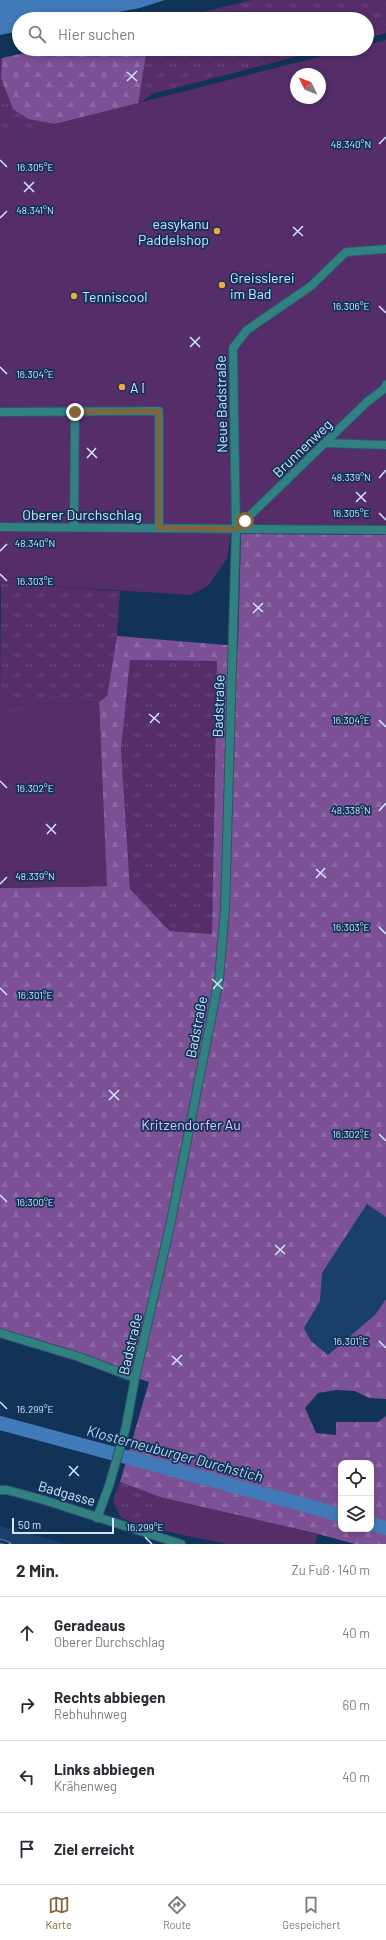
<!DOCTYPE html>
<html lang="de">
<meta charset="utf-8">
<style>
:root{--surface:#fff;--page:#f7f7f7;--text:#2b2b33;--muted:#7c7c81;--line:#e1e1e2;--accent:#836338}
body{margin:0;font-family:Barlow,sans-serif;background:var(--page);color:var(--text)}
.controls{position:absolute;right:12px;bottom:12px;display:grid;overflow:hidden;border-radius:8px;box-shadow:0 2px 6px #0003}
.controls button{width:36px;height:36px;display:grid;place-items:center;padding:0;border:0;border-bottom:1px solid var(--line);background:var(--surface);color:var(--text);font:20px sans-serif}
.compass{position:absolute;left:290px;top:68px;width:36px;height:36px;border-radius:50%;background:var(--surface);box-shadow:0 2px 6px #0003;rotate:313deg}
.scale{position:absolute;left:12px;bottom:10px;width:102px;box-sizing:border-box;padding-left:4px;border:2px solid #d2e6fc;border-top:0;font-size:11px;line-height:14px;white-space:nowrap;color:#d2e6fc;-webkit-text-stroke:3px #113357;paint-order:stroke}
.stop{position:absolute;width:12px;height:12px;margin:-9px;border:3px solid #836338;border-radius:50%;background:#fff}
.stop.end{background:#836338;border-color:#fff;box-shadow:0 1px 4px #0008}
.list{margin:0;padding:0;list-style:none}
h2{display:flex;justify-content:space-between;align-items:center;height:52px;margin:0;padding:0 16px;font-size:17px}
h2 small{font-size:13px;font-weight:400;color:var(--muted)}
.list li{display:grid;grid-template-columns:26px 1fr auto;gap:12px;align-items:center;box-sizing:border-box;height:72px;padding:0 16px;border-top:1px solid var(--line)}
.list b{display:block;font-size:15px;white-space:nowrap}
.list p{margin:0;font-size:13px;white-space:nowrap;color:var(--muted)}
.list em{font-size:13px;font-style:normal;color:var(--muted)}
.icon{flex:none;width:22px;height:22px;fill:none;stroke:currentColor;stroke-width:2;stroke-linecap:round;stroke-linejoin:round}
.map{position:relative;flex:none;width:386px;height:1544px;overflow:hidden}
.search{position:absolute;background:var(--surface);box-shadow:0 2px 6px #0003;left:12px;right:12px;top:12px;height:44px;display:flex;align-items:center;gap:10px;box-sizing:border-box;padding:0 14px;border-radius:22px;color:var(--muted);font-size:15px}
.sheet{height:340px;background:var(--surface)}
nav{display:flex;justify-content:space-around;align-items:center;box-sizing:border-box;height:56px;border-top:1px solid var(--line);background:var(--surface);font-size:11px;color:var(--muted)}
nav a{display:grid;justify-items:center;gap:2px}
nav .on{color:var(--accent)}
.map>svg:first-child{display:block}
</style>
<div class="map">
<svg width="386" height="1544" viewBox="0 0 386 1544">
<defs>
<pattern id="grass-tufts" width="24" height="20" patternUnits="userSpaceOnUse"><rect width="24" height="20" fill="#542d69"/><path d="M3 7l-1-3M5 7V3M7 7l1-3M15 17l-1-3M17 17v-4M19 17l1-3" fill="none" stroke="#6c4b7f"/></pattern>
<pattern id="forest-firs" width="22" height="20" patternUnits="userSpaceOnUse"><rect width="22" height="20" fill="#7b5094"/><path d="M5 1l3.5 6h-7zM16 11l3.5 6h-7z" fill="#8d69a4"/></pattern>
</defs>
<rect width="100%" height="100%" fill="#113357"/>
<path fill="#194068" d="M367 1204 386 1217V1299L375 1315 328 1355 311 1341 304 1328 320 1301 322 1273Z
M0 1526 67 1544H0Z"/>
<path fill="url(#grass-tufts)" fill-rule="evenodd" d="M252 0H386V33L367 38V19H174Z
M386 40V110L122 108 138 103 147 49H325L152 94 140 103 351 49H367V45ZM296 74H320V98H296Z
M2 58 1 78 28 119 55 124 0 138V59Z
M1 583 120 591 117 636 107 696 99 702 0 705Z
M130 660 218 661 212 934 171 931 130 889 121 750Z
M120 1482 163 1498 154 1529 121 1518 113 1501Z"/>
<path fill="url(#forest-firs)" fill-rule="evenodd" d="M42 49H147L138 104 55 124 28 119 13 109 1 78 2 58Z
M241 534 386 535V1217L367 1204 322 1273 320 1301 304 1328 311 1341 328 1355 375 1315 386 1299V1399L369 1398 355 1391 336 1390 318 1393 305 1408 316 1433 336 1435V1422H378L386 1416V1544H355L318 1534 163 1498 120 1482 149 1382 0 1332V888L106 886 99 702 107 696 117 636 238 646ZM130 660 217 661 212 934 170 931 130 889 121 750ZM341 1463H371V1529H341Z"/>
<path fill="#542d69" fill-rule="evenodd" d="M386 40V526L232 524 227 559 208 586 191 595 1 583 0 590V138L351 49H367V45ZM296 74H320V98H296Z
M99 702 107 886 0 888V705Z
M163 1498 318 1534 315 1544H227L154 1529Z"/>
<path fill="#417ab8" d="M0 0H165L140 8 79 19H19V31L0 35Z"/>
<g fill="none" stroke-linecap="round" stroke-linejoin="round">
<path stroke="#417ab8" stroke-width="14" d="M0 1423 341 1515
M371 1524 386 1528"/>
<defs>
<path id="street" d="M0 412 159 411V528
M325 443 386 445
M0 527 386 530
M74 527 75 412
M236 529 367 402 384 389 386 385
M0 1333 79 1357 135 1378
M0 1490H7L44 1500 181 1544
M97 1518 109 1486 126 1427 135 1378 170 1226 219 979 225 909 236 529 233 348 247 330 311 286 346 252 386 249"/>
</defs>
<use href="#street" stroke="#305071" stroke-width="10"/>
<use href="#street" stroke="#30817f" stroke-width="8"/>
<defs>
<path id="rail" d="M0 1541 9 1544"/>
</defs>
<use href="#rail" stroke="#6b86a4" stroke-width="4.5"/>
<use href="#rail" stroke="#113357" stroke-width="3" stroke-dasharray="9" stroke-linecap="butt"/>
</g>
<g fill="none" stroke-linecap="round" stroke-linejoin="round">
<path stroke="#836338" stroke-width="5" d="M75 412 159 411V528L236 529 245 521"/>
</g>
<path fill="none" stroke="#d2e6fc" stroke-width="1.5" d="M127 72 137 81M127 81 137 71M379 144 386 137M0 160 7 167M24 182 34 192M24 192 34 182M0 218 7 211M293 227 303 236M293 236 303 226M379 306 386 313M190 337 200 347M190 347 200 337M0 367 7 374M87 448 97 458M87 458 96 448M379 478 386 470M356 492 366 502M356 502 366 492M379 513 386 520M0 551 7 544M0 574 7 581M253 603 263 612M253 613 263 603M149 714 160 723M379 720 386 727M150 723 159 713M0 781 7 788M379 811 386 803M46 824 56 834M47 834 56 824M316 869 326 878M316 878 325 868M0 884 7 877M379 927 386 934M212 979 223 989M0 988 7 995M213 989 222 979M109 1090 119 1100M109 1100 119 1090M379 1134 386 1141M0 1195 7 1202M275 1245 285 1254M275 1255 285 1245M379 1341 386 1348M172 1356 182 1365M172 1365 182 1355M0 1402 7 1409M69 1466 79 1476M69 1476 78 1466M145 1537 152 1544"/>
<g fill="#efa73e" stroke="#113357" stroke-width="1.5">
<circle cx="217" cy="231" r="4"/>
<circle cx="222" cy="285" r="4"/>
<circle cx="74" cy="296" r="4"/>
<circle cx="122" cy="387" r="4"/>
</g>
<g text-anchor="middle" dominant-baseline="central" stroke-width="3.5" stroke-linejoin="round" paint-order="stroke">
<g font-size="14" fill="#d2e6fc" stroke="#113357" text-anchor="start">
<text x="209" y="223" text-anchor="end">easykanu<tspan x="209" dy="16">Paddelshop</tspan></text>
<text x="230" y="277">Greisslerei<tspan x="230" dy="16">im Bad</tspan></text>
<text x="82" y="296">Tenniscool</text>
<text x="130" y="387">A I</text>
</g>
<g font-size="14" fill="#d2e6fc" stroke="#113357">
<text transform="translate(221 404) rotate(-91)">Neue Badstraße</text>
<text transform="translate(302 448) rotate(-44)">Brunnenweg</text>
<text x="82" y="514">Oberer Durchschlag</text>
<text transform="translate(218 706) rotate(-88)">Badstraße</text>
<text transform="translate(196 1027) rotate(-79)">Badstraße</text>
<text transform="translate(130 1344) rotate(-77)">Badstraße</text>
<text transform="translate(67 1493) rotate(16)">Badgasse</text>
</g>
<g font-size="14" fill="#e5c2fb" stroke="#113357">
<text x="191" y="1124">Kritzendorfer Au</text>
</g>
<g font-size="15" font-style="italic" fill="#b5d2f4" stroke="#113357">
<text transform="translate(175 1453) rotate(15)">Klosterneuburger Durchstich</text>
</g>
</g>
<g font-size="10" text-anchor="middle" fill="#d2e6fc" stroke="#113357" stroke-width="3.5" stroke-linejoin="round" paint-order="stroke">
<text x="351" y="148">48.340°N</text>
<text x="35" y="171">16.305°E</text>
<text x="35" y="214">48.341°N</text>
<text x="351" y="310">16.306°E</text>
<text x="35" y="378">16.304°E</text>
<text x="351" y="481">48.339°N</text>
<text x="351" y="517">16.305°E</text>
<text x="35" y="547">48.340°N</text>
<text x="35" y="585">16.303°E</text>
<text x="351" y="724">16.304°E</text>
<text x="35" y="792">16.302°E</text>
<text x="351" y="814">48.338°N</text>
<text x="35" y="880">48.339°N</text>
<text x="351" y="931">16.303°E</text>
<text x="35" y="999">16.301°E</text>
<text x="351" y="1138">16.302°E</text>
<text x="35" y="1206">16.300°E</text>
<text x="351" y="1345">16.301°E</text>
<text x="35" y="1413">16.299°E</text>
<text x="145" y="1531">16.299°E</text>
</g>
</svg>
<div class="controls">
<button><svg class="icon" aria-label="locate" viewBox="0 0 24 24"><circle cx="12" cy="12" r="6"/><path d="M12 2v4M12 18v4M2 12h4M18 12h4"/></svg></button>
<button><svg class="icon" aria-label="layers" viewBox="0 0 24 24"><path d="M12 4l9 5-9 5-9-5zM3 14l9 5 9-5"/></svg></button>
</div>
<svg class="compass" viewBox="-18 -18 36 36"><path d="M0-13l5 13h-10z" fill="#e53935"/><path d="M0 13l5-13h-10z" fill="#7c7c81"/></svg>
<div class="scale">50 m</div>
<div class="stop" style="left:245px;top:521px"></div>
<div class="stop end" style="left:75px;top:412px"></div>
<div class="search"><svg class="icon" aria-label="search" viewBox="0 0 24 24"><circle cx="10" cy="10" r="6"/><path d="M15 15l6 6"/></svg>Hier suchen</div>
</div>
<section class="sheet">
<h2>2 Min.<small>Zu Fuß · 140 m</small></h2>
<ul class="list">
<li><svg class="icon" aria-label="ahead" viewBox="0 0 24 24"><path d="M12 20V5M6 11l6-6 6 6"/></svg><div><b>Geradeaus</b><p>Oberer Durchschlag</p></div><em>40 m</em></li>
<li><svg class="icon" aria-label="right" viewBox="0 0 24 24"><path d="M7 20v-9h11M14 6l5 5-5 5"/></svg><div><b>Rechts abbiegen</b><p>Rebhuhnweg</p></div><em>60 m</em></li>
<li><svg class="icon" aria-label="left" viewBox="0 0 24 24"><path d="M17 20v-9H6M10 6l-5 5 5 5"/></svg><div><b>Links abbiegen</b><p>Krähenweg</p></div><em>40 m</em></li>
<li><svg class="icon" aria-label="arrive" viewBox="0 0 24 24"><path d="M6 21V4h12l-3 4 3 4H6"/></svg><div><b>Ziel erreicht</b></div></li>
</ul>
</section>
<nav>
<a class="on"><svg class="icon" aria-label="map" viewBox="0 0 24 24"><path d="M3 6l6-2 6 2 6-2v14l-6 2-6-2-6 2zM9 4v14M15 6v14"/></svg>Karte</a>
<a><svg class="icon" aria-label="directions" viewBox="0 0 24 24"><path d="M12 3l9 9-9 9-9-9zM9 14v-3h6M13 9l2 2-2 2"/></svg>Route</a>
<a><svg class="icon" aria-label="saved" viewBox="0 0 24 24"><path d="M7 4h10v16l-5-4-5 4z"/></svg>Gespeichert</a>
</nav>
